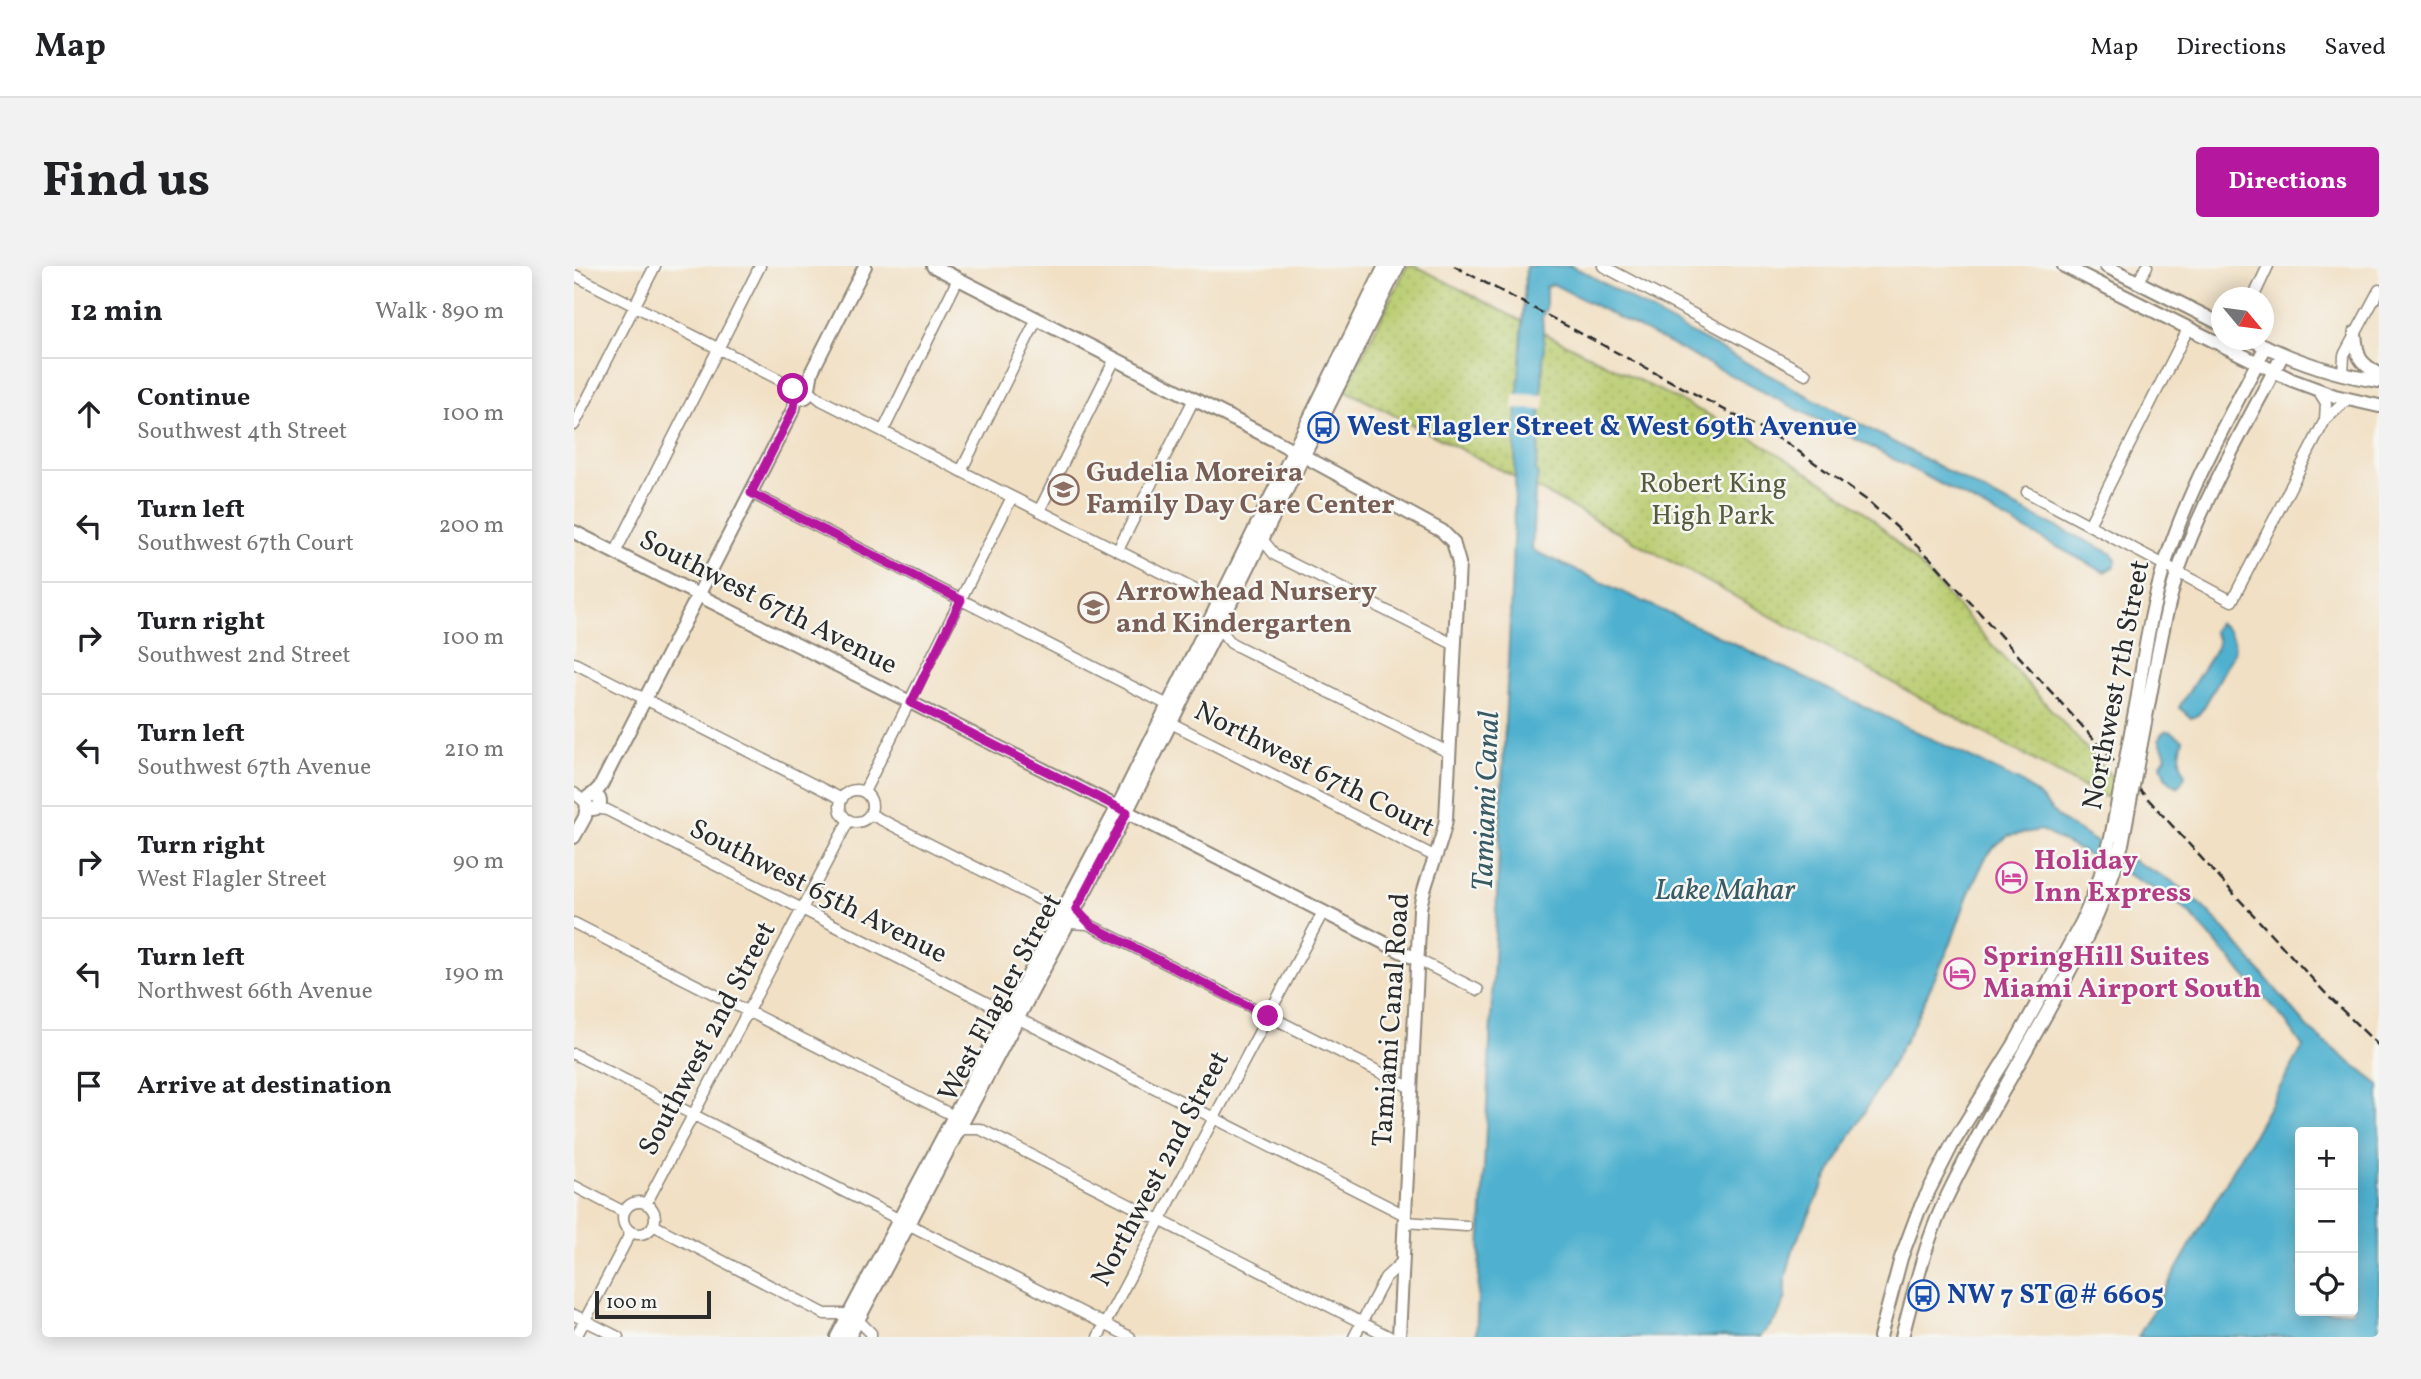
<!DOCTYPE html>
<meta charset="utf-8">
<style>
:root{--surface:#fff;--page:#f2f2f2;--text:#202124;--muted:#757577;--line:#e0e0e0;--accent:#b5179e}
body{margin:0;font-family:Vollkorn,serif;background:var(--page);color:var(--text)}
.controls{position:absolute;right:21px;bottom:21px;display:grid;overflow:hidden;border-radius:7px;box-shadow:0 4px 18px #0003}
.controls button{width:63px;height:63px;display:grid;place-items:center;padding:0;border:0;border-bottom:2px solid var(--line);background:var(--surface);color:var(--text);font:35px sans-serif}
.compass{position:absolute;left:1637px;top:21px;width:63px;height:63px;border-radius:50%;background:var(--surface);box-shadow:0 4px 18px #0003;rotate:119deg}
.scale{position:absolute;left:21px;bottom:18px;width:116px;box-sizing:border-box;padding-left:7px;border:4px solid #2b2b2b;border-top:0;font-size:19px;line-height:24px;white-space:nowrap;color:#2b2b2b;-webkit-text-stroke:5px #f6f6f2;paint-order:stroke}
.stop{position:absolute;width:21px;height:21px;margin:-16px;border:5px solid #b5179e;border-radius:50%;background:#fff}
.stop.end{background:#b5179e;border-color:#fff;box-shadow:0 2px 7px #0008}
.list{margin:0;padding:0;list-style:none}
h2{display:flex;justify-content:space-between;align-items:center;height:91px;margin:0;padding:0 28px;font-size:30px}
h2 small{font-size:23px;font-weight:400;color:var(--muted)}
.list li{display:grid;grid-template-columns:46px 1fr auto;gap:21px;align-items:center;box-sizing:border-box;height:112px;padding:0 28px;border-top:2px solid var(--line)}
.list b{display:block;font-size:26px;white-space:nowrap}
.list p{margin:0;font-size:23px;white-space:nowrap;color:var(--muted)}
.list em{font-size:23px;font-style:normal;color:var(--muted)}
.icon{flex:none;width:38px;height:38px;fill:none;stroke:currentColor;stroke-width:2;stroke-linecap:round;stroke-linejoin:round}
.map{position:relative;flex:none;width:1805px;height:1071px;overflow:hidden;border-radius:7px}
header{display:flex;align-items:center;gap:42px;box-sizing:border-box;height:98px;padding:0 35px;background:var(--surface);border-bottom:2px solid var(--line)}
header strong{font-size:33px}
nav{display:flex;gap:38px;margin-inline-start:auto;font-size:24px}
.intro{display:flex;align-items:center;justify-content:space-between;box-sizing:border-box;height:168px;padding:0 42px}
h1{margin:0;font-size:49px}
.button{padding:18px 32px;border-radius:7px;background:var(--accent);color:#fff;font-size:24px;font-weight:700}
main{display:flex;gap:42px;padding:0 42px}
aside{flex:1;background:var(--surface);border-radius:7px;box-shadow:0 4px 18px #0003}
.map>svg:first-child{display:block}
</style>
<header>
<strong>Map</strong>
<nav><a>Map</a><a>Directions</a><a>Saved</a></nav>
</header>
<div class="intro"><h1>Find us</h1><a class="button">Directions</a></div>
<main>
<aside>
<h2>12 min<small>Walk · 890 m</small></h2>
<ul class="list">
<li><svg class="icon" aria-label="ahead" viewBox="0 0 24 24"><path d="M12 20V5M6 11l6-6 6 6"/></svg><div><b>Continue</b><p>Southwest 4th Street</p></div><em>100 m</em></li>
<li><svg class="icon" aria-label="left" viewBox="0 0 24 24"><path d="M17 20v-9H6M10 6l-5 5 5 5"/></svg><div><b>Turn left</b><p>Southwest 67th Court</p></div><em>200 m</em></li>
<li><svg class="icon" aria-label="right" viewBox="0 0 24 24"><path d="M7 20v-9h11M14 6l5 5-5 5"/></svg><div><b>Turn right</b><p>Southwest 2nd Street</p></div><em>100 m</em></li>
<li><svg class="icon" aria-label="left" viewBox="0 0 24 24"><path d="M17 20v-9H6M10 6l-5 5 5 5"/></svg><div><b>Turn left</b><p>Southwest 67th Avenue</p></div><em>210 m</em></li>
<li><svg class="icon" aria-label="right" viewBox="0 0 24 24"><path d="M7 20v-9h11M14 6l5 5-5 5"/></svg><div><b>Turn right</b><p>West Flagler Street</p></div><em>90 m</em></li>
<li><svg class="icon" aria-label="left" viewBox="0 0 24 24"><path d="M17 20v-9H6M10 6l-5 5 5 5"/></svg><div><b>Turn left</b><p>Northwest 66th Avenue</p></div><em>190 m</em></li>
<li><svg class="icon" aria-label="arrive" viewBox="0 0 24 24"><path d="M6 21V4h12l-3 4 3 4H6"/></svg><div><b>Arrive at destination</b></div></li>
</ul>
</aside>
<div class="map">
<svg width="1805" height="1071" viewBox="0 0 1805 1071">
<defs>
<pattern id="park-dots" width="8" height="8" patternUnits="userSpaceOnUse" patternTransform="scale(1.75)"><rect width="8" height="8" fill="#b9cc6f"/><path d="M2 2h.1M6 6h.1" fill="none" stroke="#9faf60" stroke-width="1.8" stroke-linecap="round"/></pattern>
</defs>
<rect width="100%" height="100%" fill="#f6f6f2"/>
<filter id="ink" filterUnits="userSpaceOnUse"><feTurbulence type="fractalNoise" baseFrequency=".0143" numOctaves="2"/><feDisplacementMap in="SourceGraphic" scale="14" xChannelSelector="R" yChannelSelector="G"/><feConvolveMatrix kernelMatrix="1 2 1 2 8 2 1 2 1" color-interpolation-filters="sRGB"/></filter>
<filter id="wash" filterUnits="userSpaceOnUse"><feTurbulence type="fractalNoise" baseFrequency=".00686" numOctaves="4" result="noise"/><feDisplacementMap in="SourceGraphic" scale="28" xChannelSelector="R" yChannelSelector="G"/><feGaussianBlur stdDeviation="1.57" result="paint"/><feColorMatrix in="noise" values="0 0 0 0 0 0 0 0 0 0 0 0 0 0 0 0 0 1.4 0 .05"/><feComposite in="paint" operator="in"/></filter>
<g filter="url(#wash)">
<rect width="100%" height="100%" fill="#f1e0c4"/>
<path fill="url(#park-dots)" stroke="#727c4d" stroke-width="2" d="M833 0H842L978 71 1171 167 1255 220 1295 249 1352 306 1540 513 1536 533 1509 521 970 226 771 124Z"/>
<path fill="#50b1cf" stroke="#3e6e7d" stroke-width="2" fill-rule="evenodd" d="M952 0H997L1012 7 1091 53 1427 234 1537 287 1542 293 1541 300 1530 306 1303 184 979 18 972 21V43L968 50 970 80 966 154 968 155 962 204 964 210 961 225 958 284 1161 378 1447 516 1464 529 1486 553 1524 577 1520 592 1467 564 1434 570 1421 580 1411 593 1394 629 1377 677 1335 768 1255 908 1220 980 1212 1011V1031L1203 1052 1186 1071H902L935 375 941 225V173Z
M1644 357C1655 362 1663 375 1660 387L1629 443 1623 450 1617 452 1605 441 1643 381 1644 374 1639 365Z
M1592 465 1598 466 1609 474C1608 479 1606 485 1606 491 1605 506 1619 505 1603 521L1591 511 1587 498 1592 490 1585 473 1588 467Z
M1556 593 1598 615 1626 638 1652 665 1738 766 1805 819V1071H1564L1729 781 1712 756 1617 649 1599 633 1551 607ZM1726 866H1779V1045H1726Z"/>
<path fill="#f1e0c4" d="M940 128 971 129 970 144 939 143Z"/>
</g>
<g filter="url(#ink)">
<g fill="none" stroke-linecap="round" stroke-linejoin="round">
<defs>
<path id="minor" d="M1029 0 1232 108
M0 9 214 118 221 125
M1564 16 1573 0
M1679 32 1694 0
M1769 109 1770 89 1805 24
M1744 124 1752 137 1751 154
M236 125 247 134 645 336
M0 159 81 0
M309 165 384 13
M387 205 463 53
M1453 226 1658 335 1751 154 1774 133
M177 227 594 439
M465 245 541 93
M1515 259 1614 63
M688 273 701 289 881 379
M544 284 620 133
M41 287 186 0
M644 361 657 377 876 487
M0 397 268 533
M597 457 862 591
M266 540a16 16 0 1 1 32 0a16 16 0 1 1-32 0Z
M290 526 438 231
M0 527 13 538
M22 542 33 544 831 949
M296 548 488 645
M0 657 380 850
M495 657 514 658 837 822
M844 694 904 724
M0 788 556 1071
M386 863H406L816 1071
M0 920 50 946
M49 952a16 16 0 1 1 32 0a16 16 0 1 1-32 0Z
M72 938 275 554
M830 956 892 960
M79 959 251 1048H275
M0 1049 44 1071
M284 1054 297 1067V1071
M2 1071 57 966
M524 1071 749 646
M780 1071 811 1012 828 996"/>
<path id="tertiary" d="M359 0 702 175 868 265 879 276 885 297 872 553C867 585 850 612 846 643L825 1071
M221 125a7 7 0 1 1 14 0a7 7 0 1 1-14 0Z
M235 122 238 105 291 0
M18 529 26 521 220 142 222 128
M12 536a7 7 0 1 1 14 0a7 7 0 1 1-14 0Z
M553 546 844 694
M0 571 11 551 13 539"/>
<path id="secondary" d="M1490 0 1718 114 1761 130 1805 140
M1532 0 1647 58
M1781 67C1783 91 1784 96 1805 108
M1678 74C1719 94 1759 109 1805 115
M0 266 549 544
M1564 429C1572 373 1582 316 1603 263 1627 200 1661 140 1692 80
M1576 430C1584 388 1591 346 1604 305 1629 233 1673 157 1709 88
M263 1071 543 542 811 0
M275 1071 544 563 824 0
M1306 1071 1327 992 1345 944 1379 877 1440 779 1508 656 1524 618 1537 572
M1328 1071C1340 1026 1350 981 1369 939 1397 879 1432 820 1465 761 1498 702 1530 644 1548 578"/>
</defs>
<use href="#minor" stroke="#8e8678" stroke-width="13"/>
<use href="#tertiary" stroke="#8e8678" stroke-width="16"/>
<use href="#secondary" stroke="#8e8678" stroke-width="16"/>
<use href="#minor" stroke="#fff" stroke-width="10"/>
<use href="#tertiary" stroke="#fff" stroke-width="12"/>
<use href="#secondary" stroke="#fff" stroke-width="12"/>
<path stroke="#2b2b2b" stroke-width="2.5" stroke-dasharray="10 5" stroke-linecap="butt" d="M880 0 1213 177 1294 235 1356 292 1651 618 1755 731 1805 780"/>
<defs>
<path id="secondary-bridge" d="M1537 572 1564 429
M1548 578 1576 430"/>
</defs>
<use href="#secondary-bridge" stroke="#8e8678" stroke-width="16" stroke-linecap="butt"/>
<use href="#secondary-bridge" stroke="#fff" stroke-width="12"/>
</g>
</g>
<g fill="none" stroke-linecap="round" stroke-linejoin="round" filter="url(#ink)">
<path stroke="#b5179e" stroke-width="9" d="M219 123 222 128 220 142 177 227 387 334 337 437 553 546 502 643 518 660 694 750"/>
</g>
<defs>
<symbol id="bus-ring" viewBox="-11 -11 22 22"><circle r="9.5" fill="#f6f6f2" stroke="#1a4fb4" stroke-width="1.5"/><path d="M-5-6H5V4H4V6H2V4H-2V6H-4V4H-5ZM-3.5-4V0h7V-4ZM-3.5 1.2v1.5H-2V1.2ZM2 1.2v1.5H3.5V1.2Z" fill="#1a4fb4"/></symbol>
<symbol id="school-ring" viewBox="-11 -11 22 22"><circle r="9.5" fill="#f6f6f2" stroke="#8d6e63" stroke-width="1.5"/><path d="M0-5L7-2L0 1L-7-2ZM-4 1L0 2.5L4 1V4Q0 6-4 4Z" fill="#8d6e63"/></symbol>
<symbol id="hotel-ring" viewBox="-11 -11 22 22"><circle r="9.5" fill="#f6f6f2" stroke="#d1479c" stroke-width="1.5"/><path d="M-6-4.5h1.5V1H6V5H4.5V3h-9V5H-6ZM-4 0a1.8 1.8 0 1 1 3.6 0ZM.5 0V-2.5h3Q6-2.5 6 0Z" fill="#d1479c"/></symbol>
</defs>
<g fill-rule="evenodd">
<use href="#bus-ring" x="732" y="144" width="35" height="35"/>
<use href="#school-ring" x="472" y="206" width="35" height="35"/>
<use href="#school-ring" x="502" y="324" width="35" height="35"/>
<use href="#hotel-ring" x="1420" y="594" width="35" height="35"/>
<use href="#hotel-ring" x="1368" y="690" width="35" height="35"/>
<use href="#bus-ring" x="1332" y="1012" width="35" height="35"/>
</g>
<g text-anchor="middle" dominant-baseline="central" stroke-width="5" stroke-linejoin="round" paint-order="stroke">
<g font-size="28" font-weight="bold" fill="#164399" stroke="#f6f6f2" text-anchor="start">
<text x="773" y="161">West Flagler Street &amp; West 69th Avenue</text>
<text x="1373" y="1029">NW 7 ST@# 6605</text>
</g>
<g font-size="28" font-weight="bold" fill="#785e54" stroke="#f6f6f2" text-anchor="start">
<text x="512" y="207">Gudelia Moreira<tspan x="512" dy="32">Family Day Care Center</tspan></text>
<text x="542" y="326">Arrowhead Nursery<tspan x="542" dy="32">and Kindergarten</tspan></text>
</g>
<g font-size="28" fill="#565b3f" stroke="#f6f6f2">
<text x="1139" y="218">Robert King<tspan x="1139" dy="32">High Park</tspan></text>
</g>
<g font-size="28" fill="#2b2b2b" stroke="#f6f6f2">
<text transform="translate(194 337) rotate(27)">Southwest 67th Avenue</text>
<text transform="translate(1543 419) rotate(-79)">Northwest 7th Street</text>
<text transform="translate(740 504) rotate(27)">Northwest 67th Court</text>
<text transform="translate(244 626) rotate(27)">Southwest 65th Avenue</text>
<text transform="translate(427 732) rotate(-62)">West Flagler Street</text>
<text transform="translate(818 754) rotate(-86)">Tamiami Canal Road</text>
<text transform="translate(134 773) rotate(-62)">Southwest 2nd Street</text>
<text transform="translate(587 903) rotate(-62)">Northwest 2nd Street</text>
</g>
<g font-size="28" font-weight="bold" fill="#b23c85" stroke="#f6f6f2" text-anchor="start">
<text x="1460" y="595">Holiday<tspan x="1460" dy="32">Inn Express</tspan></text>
<text x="1409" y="691">SpringHill Suites<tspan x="1409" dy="32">Miami Airport South</tspan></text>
</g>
<g font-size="30" font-style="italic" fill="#385a64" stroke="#f6f6f2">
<text transform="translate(913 535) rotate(-88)">Tamiami Canal</text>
<text x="1151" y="625">Lake Mahar</text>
</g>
</g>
</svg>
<div class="controls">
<button>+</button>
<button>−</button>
<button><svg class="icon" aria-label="locate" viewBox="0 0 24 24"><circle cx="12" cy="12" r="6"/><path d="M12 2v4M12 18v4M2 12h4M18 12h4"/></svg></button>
</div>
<svg class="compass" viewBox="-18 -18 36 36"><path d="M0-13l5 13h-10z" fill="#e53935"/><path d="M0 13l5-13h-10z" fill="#757577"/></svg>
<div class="scale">100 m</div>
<div class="stop" style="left:219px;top:123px"></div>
<div class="stop end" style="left:694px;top:750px"></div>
</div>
</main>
